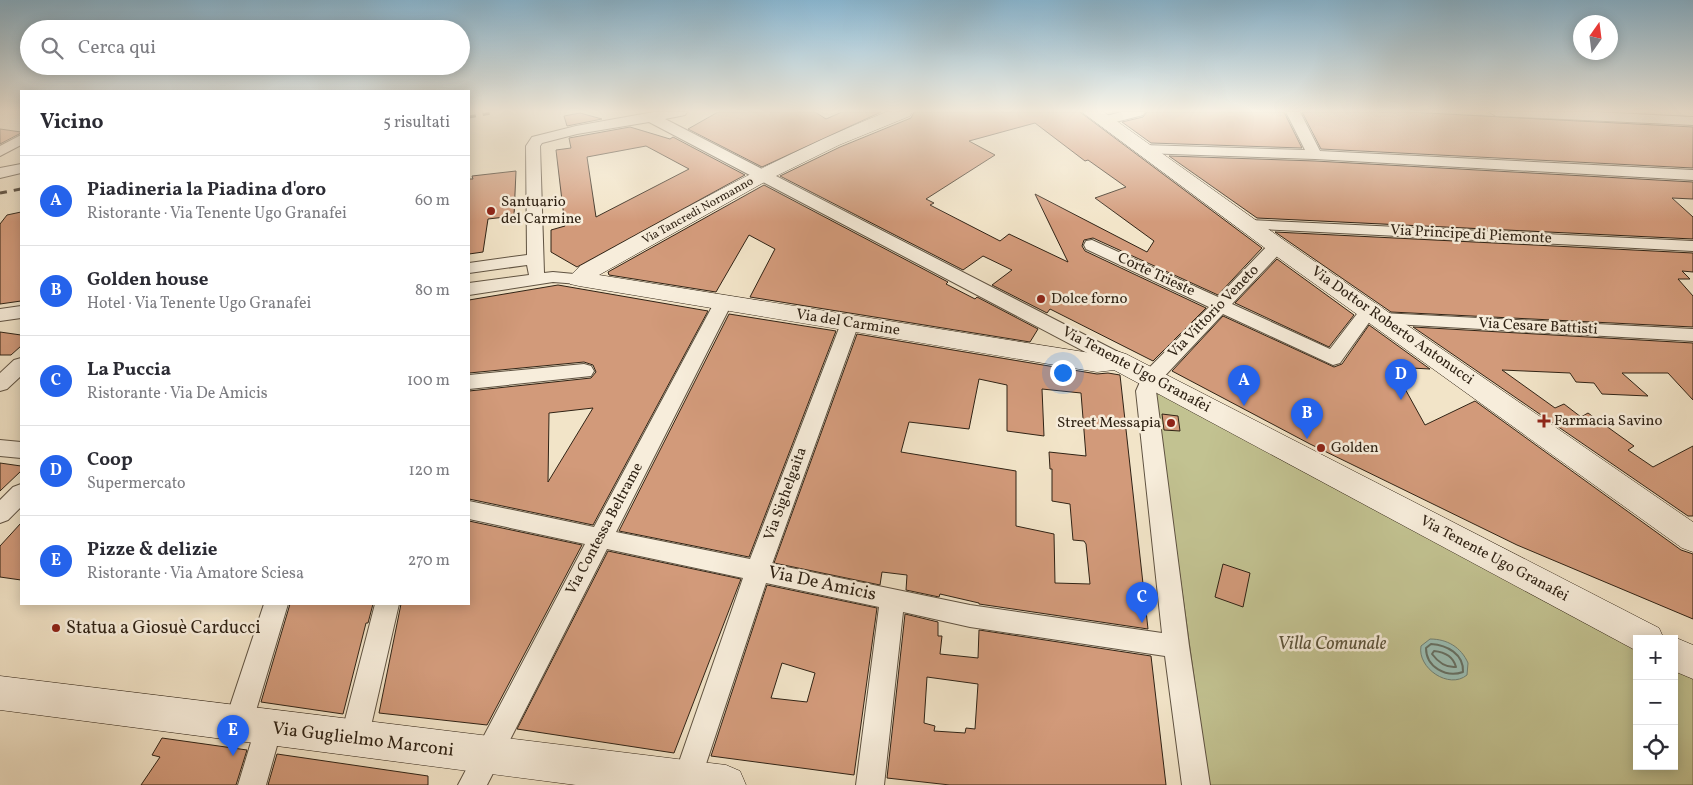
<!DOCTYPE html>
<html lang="it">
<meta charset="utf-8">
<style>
:root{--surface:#fff;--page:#f7f7f7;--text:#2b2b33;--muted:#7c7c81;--line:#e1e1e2;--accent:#2563eb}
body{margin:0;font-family:Vollkorn,serif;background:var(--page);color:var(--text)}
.controls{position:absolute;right:15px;bottom:15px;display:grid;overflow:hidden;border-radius:0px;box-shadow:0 2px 12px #0003}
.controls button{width:45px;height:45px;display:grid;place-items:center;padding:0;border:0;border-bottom:1px solid var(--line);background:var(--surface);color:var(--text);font:25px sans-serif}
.compass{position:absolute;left:1573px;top:15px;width:45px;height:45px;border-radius:50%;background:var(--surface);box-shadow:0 2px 12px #0003;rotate:14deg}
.you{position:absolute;left:1062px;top:372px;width:18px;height:18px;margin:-12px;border:4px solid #fff;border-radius:50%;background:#1a73e8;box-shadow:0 0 0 8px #1a73e833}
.badge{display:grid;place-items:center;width:32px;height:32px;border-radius:50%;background:var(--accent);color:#fff;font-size:16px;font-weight:700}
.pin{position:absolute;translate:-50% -41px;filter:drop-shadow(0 1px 2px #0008)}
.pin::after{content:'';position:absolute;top:26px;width:18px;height:15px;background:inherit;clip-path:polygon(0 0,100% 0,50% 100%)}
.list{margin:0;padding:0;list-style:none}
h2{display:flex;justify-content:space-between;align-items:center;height:65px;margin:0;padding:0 20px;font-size:21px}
h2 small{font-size:16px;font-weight:400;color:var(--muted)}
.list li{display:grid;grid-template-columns:32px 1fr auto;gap:15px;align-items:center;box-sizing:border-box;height:90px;padding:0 20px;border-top:1px solid var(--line)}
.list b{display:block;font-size:19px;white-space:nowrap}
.list p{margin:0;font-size:16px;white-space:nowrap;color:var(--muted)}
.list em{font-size:16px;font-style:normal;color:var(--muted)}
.icon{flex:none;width:28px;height:28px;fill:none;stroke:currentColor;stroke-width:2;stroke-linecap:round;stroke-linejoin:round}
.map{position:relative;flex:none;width:1693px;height:785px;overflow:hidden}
.search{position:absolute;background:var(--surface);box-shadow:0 2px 12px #0003;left:20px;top:20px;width:450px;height:55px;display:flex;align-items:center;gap:12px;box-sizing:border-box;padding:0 18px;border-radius:28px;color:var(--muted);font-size:19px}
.panel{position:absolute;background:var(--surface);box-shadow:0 2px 12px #0003;left:20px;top:90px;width:450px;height:515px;border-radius:0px}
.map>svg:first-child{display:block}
</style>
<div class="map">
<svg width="1693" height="785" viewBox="0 0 1693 785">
<rect width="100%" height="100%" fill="#f2e4c8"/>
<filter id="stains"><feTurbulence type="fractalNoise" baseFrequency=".004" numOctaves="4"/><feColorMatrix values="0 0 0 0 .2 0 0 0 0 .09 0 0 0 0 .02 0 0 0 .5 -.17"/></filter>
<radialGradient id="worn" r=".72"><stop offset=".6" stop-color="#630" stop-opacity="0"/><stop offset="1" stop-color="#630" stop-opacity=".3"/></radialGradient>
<path fill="#c2c291" stroke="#797253" d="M1164 393 1637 648V766H1674V668L1693 678V785H1209L1155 396 1157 394Z"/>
<path fill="#9bbfb5" stroke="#708175" d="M1430 639C1447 639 1461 647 1468 663L1467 675C1449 690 1417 668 1421 646Z"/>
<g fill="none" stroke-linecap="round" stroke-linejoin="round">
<path stroke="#667165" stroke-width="2" d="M1431 644C1447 645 1464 654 1463 672 1446 678 1426 667 1426 648Z
M1434 651C1445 652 1453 656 1456 667 1445 668 1438 662 1432 654Z"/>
</g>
<path fill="#d29a7a" stroke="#302315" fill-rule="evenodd" d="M718 112H815L826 119 842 112H881L762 167 688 129Z
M914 112H1080L1262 248 1218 295 1093 238 1084 240 1082 246 1085 251 1206 308 1153 361 1050 309 1047 313 992 285 1012 270 983 256 963 270 780 176 840 147 911 118ZM1035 123 1085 161 1088 160 1126 187 1095 198 1154 241 1147 252 1035 194 1068 262 1009 234 1000 241 930 205 934 203 926 199 995 155 969 141Z
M1147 112H1284L1302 148 1151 143 1122 122 1143 117Z
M1302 112H1408L1693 127V168L1321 149Z
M580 113 602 119 567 126 564 116Z
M630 127 670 139 673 137 745 175 577 267 551 252V230L565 226 556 150 571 148 569 138ZM646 146 689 169 596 217 587 157Z
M0 129 21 132V133L0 144Z
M1169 156 1315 161 1693 182V199L1672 198 1693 217V239L1257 218Z
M516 171 514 216 488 219 483 252 469 254V179H473L472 176Z
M764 185 948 282 946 284 975 299 977 297 1038 329 1030 342 750 297 775 249 749 235 716 292 609 275 608 272Z
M21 212V301L0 304V224L7 215Z
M1275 232 1693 253V272L1682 271 1690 279H1678L1693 296V327L1391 312Z
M1277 259 1354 315 1329 347 1235 303Z
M558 285 708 311 593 525 469 499V391L591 378 596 372 593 365 584 362 469 373V300ZM593 408 548 482 549 413Z
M729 314 836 331 749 557 619 531Z
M1223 316 1334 367 1342 364 1369 325 1430 369 1393 367 1425 425 1475 401 1681 550 1693 554V619L1517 545 1310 444 1172 371Z
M1413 327 1693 343V400L1668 373H1622L1648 396 1602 394 1594 383 1576 382 1570 373 1502 370 1555 408 1564 404 1581 417 1588 413 1634 446 1628 450 1653 467 1693 446V516H1688Z
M0 332 21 335V346L11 355H0Z
M857 334 1097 374 1108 373 1120 375 1148 629 979 604V603L940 594 939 597 906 590 907 575 882 572 880 585 774 563ZM979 379 1007 385V431L1044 436 1042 389 1081 393 1086 456 1049 452 1050 469H1052V501L1070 504 1073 540 1084 541 1086 544 1090 584 1055 583 1054 534 1016 526V471L901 452 909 422 969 429Z
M1162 414 1178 416 1180 431 1164 430Z
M0 463 21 466V471L0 491Z
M469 521 582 545 487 725 379 713 401 604H469Z
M21 523V580L0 577V546Z
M608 551 741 579 674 753 517 729Z
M1223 564 1250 573 1243 607 1215 597Z
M767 585 877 608 854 775 711 756ZM782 663 815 673 807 702 771 698Z
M290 604H373L368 623H366L343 714 261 702Z
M905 614 938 622V636H942L940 654 978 658 979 630 1151 656 1166 785H950L887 778ZM927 677 978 684 975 729 966 728 965 733 934 731 935 726 924 723Z
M162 738 247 750 236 785H141L160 757 152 755Z
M277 754 428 776V785H268Z"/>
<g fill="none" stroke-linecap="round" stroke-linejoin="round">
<defs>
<path id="street" d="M654 112H687L685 115 665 119 1124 355 1127 360 1124 365 1117 367 1110 365 649 122 577 134 542 143 540 146 544 273 553 272 585 275 588 279 585 283 579 284 553 282 469 295V283L529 275 527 265 469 273V263L527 255 526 146 532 137 576 126Z
M1121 112H1145L1143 115 1104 125 1099 124 1097 121 1099 118Z
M1286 112H1300L1320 151 1693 170V180L1315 159 1143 153 1138 152 1136 149 1138 146 1143 145 1305 150Z
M1489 112H1594L1693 117V125L1496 116Z
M21 135V145L0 156V146Z
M21 164V173L0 178V168Z
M1249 220 1693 241V251L1243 228 1241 225 1243 222Z
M1092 240 1218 297 1271 242H1283L1285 246 1283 250 1232 304 1330 349 1363 306 1369 304 1375 306 1378 310 1340 363 1333 365 1223 314 1160 381 1156 391 1189 646 1210 785H1182L1165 656 970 627 903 612 884 785H856L879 607 766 583 699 785H671L743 578 607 549 487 785H458L585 544 469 519V501L594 527 714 303 717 299 723 297 729 299 732 303 616 532 750 559 841 323 843 319 850 317 857 319 859 323 772 564 970 605 1162 633 1136 391 1144 373 1209 307 1086 249 1084 245 1086 241Z
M21 306V318L0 321V309Z
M1382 313 1693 329V341L1375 323 1373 319 1375 315Z
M21 358V376L7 389 0 391V373L14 360Z
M584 364 591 366 594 371 591 376 469 389V375Z
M0 440 21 442V458L0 456Z
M21 484V507L8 520 0 523V500L13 487Z
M264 604H288L252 724 248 733 238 737 228 733 224 724Z
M375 604H399L368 739 364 748 354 752 344 748 340 739Z
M268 715 278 719 282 728 266 785H238L258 719Z"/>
<path id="secondary" d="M886 112H912L910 116 839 145 770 179 599 275 1097 354 1117 351 1126 354 1659 628 1664 639H1637V651L1635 650 1114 370 1097 372 579 286 570 284 567 279 580 266C680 211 779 155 886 112Z
M1082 112H1104L1285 241 1693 522V552L1682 548 1269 251Z
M1674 637 1693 645V679L1674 671V639H1669Z
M0 676 726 765 740 771 746 785H576L0 710Z"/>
</defs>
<use href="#street" stroke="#605342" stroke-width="2"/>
<use href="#secondary" stroke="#302315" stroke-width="1"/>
<use href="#street" fill="#f7eddb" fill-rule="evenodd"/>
<use href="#secondary" fill="#f7eddb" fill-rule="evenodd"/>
<path stroke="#302315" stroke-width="3" stroke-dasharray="7 7" stroke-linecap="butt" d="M469 117 496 112
M0 193 21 189"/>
</g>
<linearGradient id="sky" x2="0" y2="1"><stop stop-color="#89b8d4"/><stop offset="0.5" stop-color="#f9f3e6"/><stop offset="1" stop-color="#f9f3e6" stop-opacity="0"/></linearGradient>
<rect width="1693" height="222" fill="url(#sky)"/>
<g fill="#8f2418" stroke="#f7eddb" stroke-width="2">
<circle cx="491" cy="211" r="5"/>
<circle cx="1041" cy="299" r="5"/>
<path d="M1541.5 413.5h5v5h5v5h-5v5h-5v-5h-5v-5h5z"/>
<circle cx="1171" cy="423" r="5"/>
<circle cx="1321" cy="448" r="5"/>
<circle cx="56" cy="628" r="5"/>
</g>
<g text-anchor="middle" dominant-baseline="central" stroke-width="5" stroke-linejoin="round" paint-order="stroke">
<g font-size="12" fill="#302315" stroke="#f7eddb">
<text transform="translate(698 211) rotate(-29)">Via Tancredi Normanno</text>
</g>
<g font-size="15" fill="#302315" stroke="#f7eddb" text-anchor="start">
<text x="501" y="202">Santuario<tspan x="501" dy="17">del Carmine</tspan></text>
<text x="1051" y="299">Dolce forno</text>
<text x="1554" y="421">Farmacia Savino</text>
<text x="1161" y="423" text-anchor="end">Street Messapia</text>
<text x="1331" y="448">Golden</text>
</g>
<g font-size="15" fill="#302315" stroke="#f7eddb">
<text transform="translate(1471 235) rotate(3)">Via Principe di Piemonte</text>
<text transform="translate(1156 275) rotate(25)">Corte Trieste</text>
<text transform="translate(1214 312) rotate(-46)">Via Vittorio Veneto</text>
<text transform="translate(848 323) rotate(9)">Via del Carmine</text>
<text transform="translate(1392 326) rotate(35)">Via Dottor Roberto Antonucci</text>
<text transform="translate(1538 327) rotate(3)">Via Cesare Battisti</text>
<text transform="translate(1136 370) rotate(28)">Via Tenente Ugo Granafei</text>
<text transform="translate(786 494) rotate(-70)">Via Sighelgaita</text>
<text transform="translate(605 529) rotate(-62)">Via Contessa Beltrame</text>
<text transform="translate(1494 559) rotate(28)">Via Tenente Ugo Granafei</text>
</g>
<g font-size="18" fill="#302315" stroke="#f7eddb">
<text transform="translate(822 584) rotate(12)">Via De Amicis</text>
<text transform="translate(363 740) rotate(7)">Via Guglielmo Marconi</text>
</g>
<g font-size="18" fill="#302315" stroke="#f7eddb" text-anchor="start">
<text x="66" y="628">Statua a Giosuè Carducci</text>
</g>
<g font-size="18" font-style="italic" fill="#5c533a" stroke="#f7eddb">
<text x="1332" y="644">Villa Comunale</text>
</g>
</g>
<rect width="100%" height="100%" filter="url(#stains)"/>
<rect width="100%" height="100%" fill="url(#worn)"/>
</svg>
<div class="controls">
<button>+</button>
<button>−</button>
<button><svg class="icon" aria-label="locate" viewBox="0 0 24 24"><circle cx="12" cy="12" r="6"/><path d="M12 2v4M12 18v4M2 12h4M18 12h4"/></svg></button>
</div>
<svg class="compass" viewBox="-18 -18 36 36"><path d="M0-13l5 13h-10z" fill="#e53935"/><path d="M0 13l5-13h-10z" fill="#7c7c81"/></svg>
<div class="you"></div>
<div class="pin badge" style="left:1244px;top:406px">A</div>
<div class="pin badge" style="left:1307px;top:439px">B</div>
<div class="pin badge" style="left:1142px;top:623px">C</div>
<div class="pin badge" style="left:1401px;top:400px">D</div>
<div class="pin badge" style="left:233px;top:756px">E</div>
<div class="search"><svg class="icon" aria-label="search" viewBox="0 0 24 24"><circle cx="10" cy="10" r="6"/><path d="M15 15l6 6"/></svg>Cerca qui</div>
<section class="panel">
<h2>Vicino<small>5 risultati</small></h2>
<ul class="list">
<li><span class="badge">A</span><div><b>Piadineria la Piadina d'oro</b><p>Ristorante · Via Tenente Ugo Granafei</p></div><em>60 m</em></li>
<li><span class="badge">B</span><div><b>Golden house</b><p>Hotel · Via Tenente Ugo Granafei</p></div><em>80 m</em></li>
<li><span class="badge">C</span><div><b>La Puccia</b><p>Ristorante · Via De Amicis</p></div><em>100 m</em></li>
<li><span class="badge">D</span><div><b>Coop</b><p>Supermercato</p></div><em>120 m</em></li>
<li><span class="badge">E</span><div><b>Pizze &amp; delizie</b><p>Ristorante · Via Amatore Sciesa</p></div><em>270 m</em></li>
</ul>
</section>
</div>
